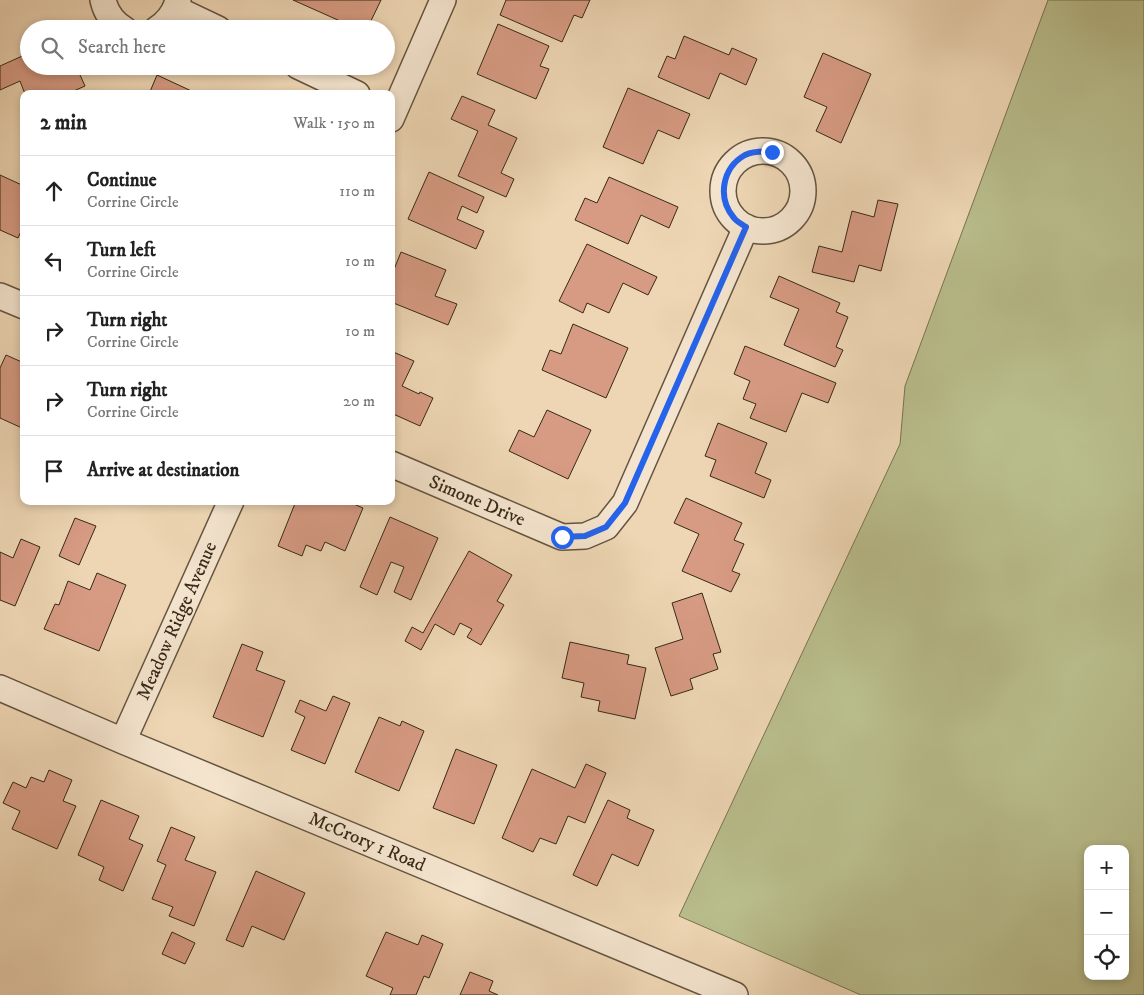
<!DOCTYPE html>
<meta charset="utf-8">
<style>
:root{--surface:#fff;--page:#f6f6f6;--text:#222;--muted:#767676;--line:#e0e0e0}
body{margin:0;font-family:"IM FELL DW Pica",serif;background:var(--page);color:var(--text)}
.controls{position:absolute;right:15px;bottom:15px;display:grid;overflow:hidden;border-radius:10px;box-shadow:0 2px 8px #0003}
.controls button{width:45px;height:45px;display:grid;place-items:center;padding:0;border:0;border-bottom:1px solid var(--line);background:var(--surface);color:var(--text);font:25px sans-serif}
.stop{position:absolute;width:15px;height:15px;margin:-11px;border:4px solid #2563eb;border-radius:50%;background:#fff}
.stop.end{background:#2563eb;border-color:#fff;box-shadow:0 1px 5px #0008}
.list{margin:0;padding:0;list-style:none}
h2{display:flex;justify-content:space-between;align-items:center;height:65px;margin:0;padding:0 20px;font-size:21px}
h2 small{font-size:16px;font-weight:400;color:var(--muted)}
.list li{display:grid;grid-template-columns:32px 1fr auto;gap:15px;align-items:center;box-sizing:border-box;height:70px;padding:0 20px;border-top:1px solid var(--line)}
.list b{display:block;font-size:19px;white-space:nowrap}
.list p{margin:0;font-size:16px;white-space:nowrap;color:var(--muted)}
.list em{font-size:16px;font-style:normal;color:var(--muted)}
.icon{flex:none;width:28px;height:28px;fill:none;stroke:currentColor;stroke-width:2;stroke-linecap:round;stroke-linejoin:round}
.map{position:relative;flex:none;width:1144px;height:995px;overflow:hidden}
.search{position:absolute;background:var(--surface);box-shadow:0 2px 8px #0003;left:20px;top:20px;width:375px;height:55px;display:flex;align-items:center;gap:12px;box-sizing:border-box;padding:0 18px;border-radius:28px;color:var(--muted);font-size:19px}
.panel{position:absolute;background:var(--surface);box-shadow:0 2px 8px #0003;left:20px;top:90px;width:375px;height:415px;border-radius:10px}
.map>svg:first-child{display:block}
</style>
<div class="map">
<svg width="1144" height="995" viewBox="0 0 1144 995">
<rect width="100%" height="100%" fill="#eed6b4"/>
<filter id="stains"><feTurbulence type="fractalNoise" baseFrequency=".004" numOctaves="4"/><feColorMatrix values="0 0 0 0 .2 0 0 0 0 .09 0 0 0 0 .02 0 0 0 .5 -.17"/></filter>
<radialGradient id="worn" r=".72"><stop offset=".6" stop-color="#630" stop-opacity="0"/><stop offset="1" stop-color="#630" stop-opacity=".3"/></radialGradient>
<path fill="#b9bd8c" stroke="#787352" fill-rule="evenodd" d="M1048 0H1144V995H861L679 916 900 444 905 386ZM1088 849H1125V976H1088Z"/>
<path fill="#d79b83" stroke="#372918" d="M293 0H381L367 29H358Z
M506 0H590L582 18 574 15 562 42 500 15Z
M498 24 549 46 540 66 549 69 536 99 477 74Z
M684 36 729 55 732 48 757 59 746 85 720 73 709 99 658 77 667 56 675 59Z
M29 53V66H76L85 86 67 94H25L20 81 0 90V66Z
M823 53 871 74 841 143 816 131 827 107 804 97Z
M157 75 198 94H149Z
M628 88 690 114 679 139 658 130 643 164 603 147Z
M462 96 495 110 488 125 517 138 501 173 514 179 506 197 458 176 478 131 451 119Z
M429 172 484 197 477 213 462 206 457 219 484 231 476 249 408 219Z
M0 175 24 186V225L18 238 0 230Z
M609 177 678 207 669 228 641 215 628 244 575 220 585 198 597 203Z
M878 200 898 204 881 271 859 265 854 282 812 272 819 246 842 252 852 211 874 217Z
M587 244 657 277 648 295 623 283 609 313 587 303 583 313 559 301Z
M401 252 446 270 435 296 457 304 448 325 391 302V277Z
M779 276 840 303 836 312 848 317 836 347 843 350 835 367 784 345 799 309 770 297Z
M573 324 628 348 606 398 542 370 550 350 561 354Z
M745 346 836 383 828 403 802 393 786 432 750 418 756 404 743 399 750 381 734 374Z
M391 351 414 361 402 386 419 394 420 392 433 398 420 426 391 413Z
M6 355 24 363V424L22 428 0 418V368Z
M547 410 591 430 568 479 509 451 519 430 534 437Z
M718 423 767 443 755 473 771 480 764 498 710 476 716 460 705 456Z
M686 498 742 523 734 540 744 544 732 571 740 574 731 592 682 571 699 534 674 523Z
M296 501H347L363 508 345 551 325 542 321 551 306 545 302 556 278 546Z
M390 517 438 538 411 600 394 592 404 567 391 562 377 595 360 587Z
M75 518 96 526 79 565 59 556Z
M21 539 40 547 15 606 0 600V552L13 558Z
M469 551 512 575 497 601 504 605 481 645 467 637 472 629 460 623 454 635 435 624 421 650 405 641 412 627 423 633Z
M97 573 126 585 99 651 44 629 55 604 59 605 68 581 90 590Z
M702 593 721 652 713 654 718 669 690 679 693 689 671 696 655 648 683 639 672 603Z
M570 642 629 655 627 664 646 668 635 719 598 711 600 701 581 697 584 683 562 678Z
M242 644 263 652 256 670 285 681 263 737 213 717Z
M333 696 350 703 325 764 291 750 305 717 295 712 300 700 326 711Z
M379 717 400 726 402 721 424 731 399 791 355 772Z
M456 749 497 765 474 824 433 808Z
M586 764 606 773 585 823 568 816 556 844 540 838 533 852 502 838 532 769 575 788Z
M49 770 72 780 63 801 76 806 57 849 12 829 20 811 3 803 13 782 26 788 31 777 44 782Z
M101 800 139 816 129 839 143 845 123 891 99 880 104 867 78 855Z
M608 800 630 810 627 818 654 830 638 866 612 854 597 886 573 875Z
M171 827 195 837 185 860 216 872 194 926 169 916 173 907 152 899 166 865 157 861Z
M256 871 305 893 284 940 252 926 243 947 226 940Z
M172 932 195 943 185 964 162 954Z
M386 932 418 945 422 935 443 944 429 978 424 976 416 995H390L393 988 366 976Z
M470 972 493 981 489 991 498 995H460Z"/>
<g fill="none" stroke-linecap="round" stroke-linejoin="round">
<defs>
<path id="minor" d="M103 0C106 13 112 22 124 29
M176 9 218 29
M157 29C168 22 175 13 178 0
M298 66 357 94
M391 119 443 0
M723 191a40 40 0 1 1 80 0a40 40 0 1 1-80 0Z
M0 296 24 306
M391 464 562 537 585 536 606 527 625 503 746 227
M0 688 123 741 735 995
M123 741 231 501"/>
</defs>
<use href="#minor" stroke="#65543f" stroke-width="28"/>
<use href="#minor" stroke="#f4e4ce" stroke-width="25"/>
</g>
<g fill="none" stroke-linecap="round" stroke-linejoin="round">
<path stroke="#2563eb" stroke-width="6" d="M562 537 585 536 606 527 625 503 746 227C742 224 737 222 734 218 717 198 722 168 745 155 754 151 763 151 772 152"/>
</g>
<g text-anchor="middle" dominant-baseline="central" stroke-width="4" stroke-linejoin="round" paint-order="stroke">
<g font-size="19" fill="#372918" stroke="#f4e4ce">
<text transform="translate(477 501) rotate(23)">Simone Drive</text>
<text transform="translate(177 621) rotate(-66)">Meadow Ridge Avenue</text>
<text transform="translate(367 842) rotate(23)">McCrory 1 Road</text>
</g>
</g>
<rect width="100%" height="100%" filter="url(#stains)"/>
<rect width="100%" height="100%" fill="url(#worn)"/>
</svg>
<div class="controls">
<button>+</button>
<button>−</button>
<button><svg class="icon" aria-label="locate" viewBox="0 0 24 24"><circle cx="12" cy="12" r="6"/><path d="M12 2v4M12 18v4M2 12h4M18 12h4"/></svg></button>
</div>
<div class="stop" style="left:562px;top:537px"></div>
<div class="stop end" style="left:772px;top:152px"></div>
<div class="search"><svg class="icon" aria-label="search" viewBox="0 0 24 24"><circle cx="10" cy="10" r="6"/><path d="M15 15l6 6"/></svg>Search here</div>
<section class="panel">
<h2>2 min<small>Walk · 150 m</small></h2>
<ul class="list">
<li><svg class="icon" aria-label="ahead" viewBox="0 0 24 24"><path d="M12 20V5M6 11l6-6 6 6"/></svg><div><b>Continue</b><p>Corrine Circle</p></div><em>110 m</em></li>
<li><svg class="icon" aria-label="left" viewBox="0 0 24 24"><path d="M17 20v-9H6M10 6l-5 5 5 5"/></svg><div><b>Turn left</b><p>Corrine Circle</p></div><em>10 m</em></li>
<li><svg class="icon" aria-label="right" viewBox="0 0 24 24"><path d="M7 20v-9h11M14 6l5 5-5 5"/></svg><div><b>Turn right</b><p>Corrine Circle</p></div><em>10 m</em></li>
<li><svg class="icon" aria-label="right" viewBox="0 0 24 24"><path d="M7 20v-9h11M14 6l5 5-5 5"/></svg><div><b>Turn right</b><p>Corrine Circle</p></div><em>20 m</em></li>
<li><svg class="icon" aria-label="arrive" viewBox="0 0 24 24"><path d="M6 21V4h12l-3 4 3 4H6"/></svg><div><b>Arrive at destination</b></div></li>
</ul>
</section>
</div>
